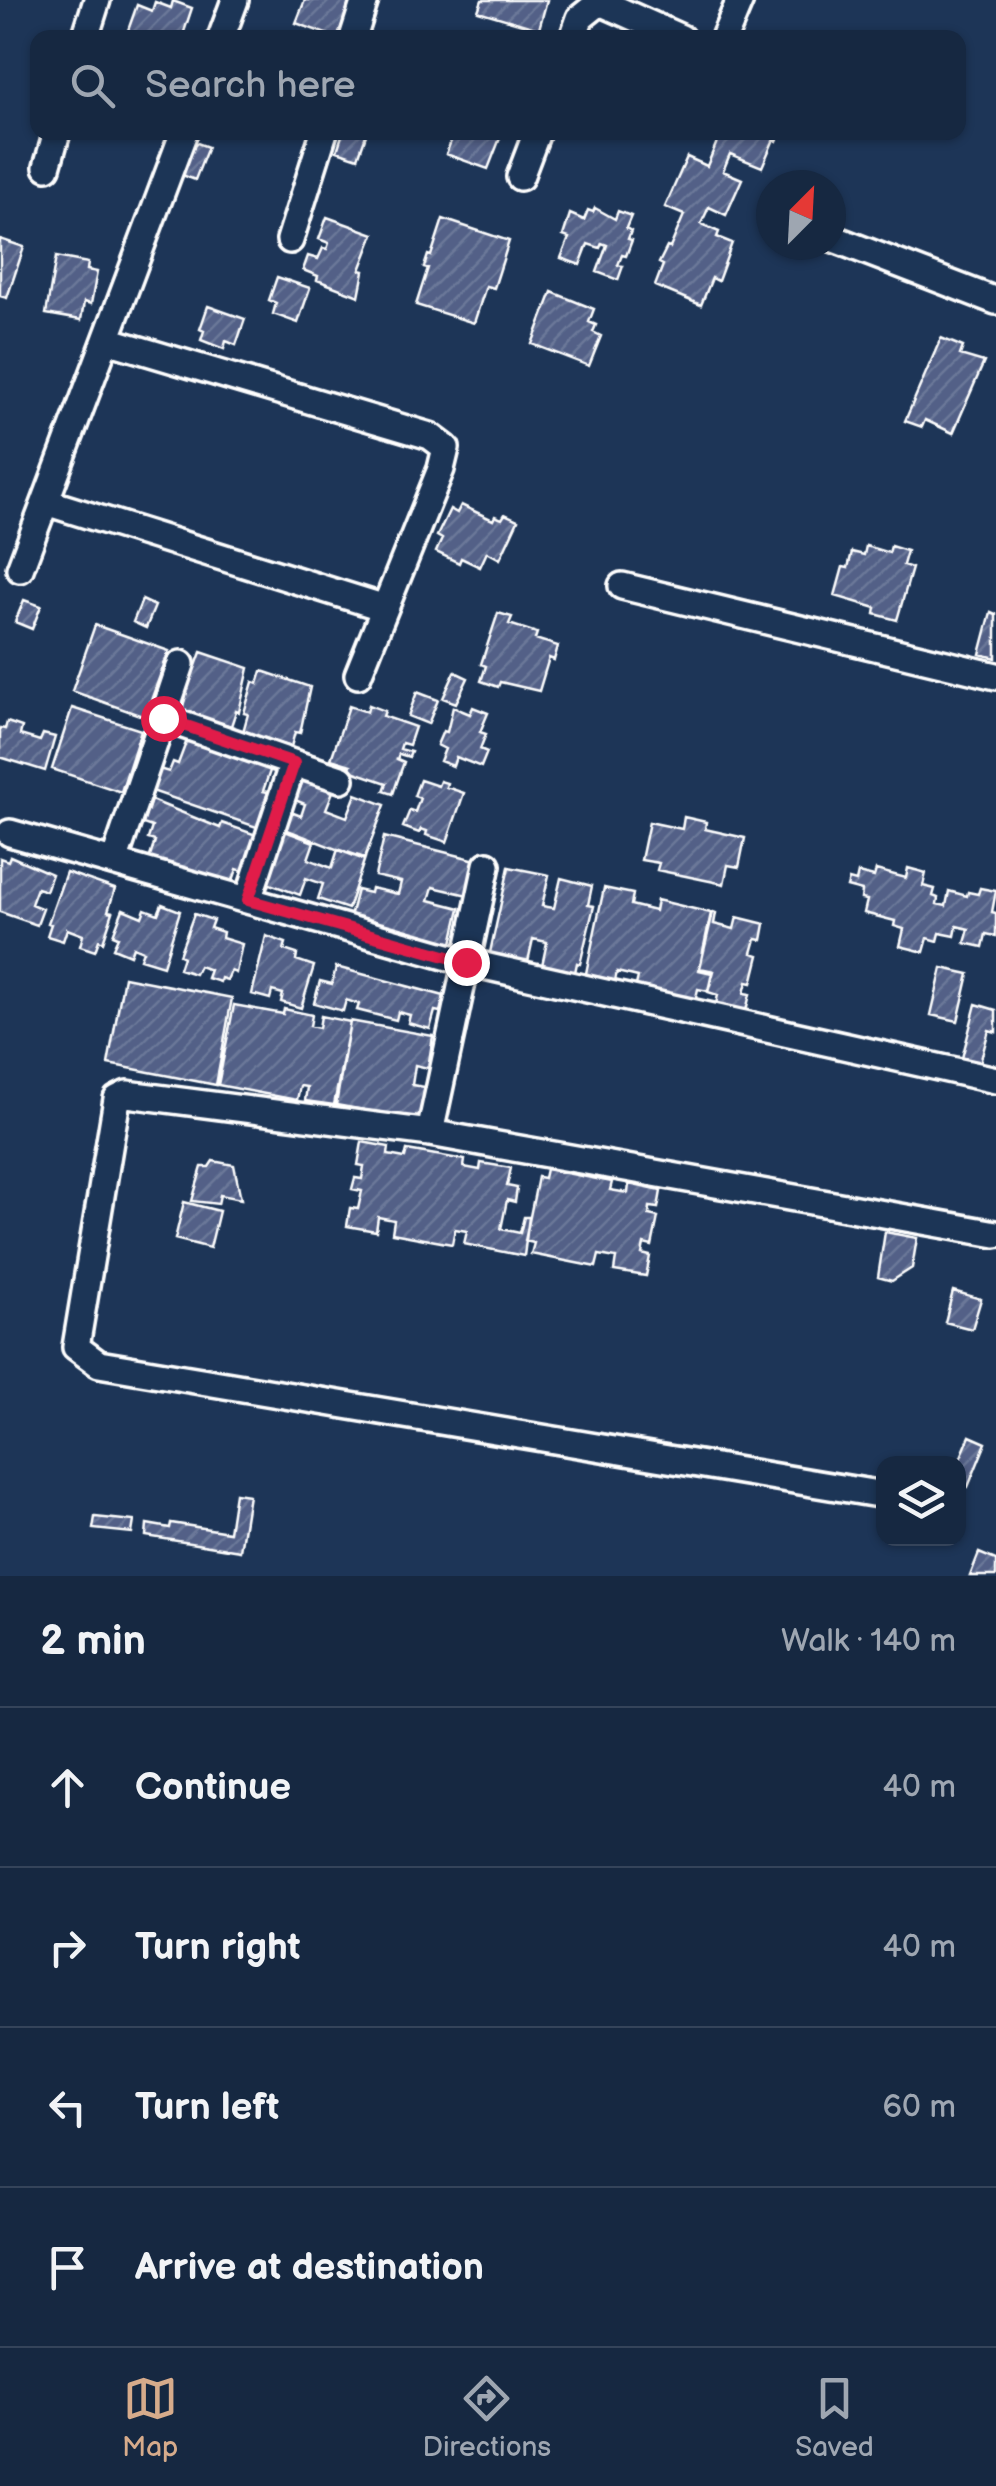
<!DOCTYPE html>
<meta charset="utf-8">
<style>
:root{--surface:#162841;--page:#1f3048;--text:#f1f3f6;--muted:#9ea6b1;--line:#35445a;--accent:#d6ab8b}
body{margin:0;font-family:"Balsamiq Sans",sans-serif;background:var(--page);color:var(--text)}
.controls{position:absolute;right:30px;bottom:30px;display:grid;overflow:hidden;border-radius:20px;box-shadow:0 2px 8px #0004}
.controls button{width:90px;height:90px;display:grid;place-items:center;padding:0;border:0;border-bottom:2px solid var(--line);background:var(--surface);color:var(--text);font:50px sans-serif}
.compass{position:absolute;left:756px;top:170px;width:90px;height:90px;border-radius:50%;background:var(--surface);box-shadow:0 2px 8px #0004;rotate:24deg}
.stop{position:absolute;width:30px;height:30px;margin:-22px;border:8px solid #e11d48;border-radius:50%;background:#fff}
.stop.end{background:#e11d48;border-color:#fff;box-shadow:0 2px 10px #0008}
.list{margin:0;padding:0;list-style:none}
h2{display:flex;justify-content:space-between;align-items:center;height:130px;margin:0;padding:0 40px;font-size:42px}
h2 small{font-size:32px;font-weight:400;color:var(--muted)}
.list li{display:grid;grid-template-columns:65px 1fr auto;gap:30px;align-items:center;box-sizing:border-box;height:160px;padding:0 40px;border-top:2px solid var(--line)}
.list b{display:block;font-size:38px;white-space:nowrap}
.list em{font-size:32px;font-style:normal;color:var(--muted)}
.icon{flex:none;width:55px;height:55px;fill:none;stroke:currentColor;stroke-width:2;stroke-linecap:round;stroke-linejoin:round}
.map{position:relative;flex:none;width:996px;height:1576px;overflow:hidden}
.search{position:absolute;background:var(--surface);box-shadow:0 2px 8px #0004;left:30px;right:30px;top:30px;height:110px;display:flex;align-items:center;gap:25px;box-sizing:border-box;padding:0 35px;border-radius:20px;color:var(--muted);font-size:38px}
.sheet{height:770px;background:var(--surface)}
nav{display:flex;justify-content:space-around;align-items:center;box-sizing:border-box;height:140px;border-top:2px solid var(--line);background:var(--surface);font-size:28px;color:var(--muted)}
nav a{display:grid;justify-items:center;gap:5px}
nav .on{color:var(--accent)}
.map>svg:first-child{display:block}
</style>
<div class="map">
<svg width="996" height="1576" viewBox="0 0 996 1576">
<defs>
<pattern id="building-hatch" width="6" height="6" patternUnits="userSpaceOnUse" patternTransform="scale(2.5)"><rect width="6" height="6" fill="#526087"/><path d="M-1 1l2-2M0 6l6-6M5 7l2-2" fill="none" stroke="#6c7899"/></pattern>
</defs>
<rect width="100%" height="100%" fill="#1d3557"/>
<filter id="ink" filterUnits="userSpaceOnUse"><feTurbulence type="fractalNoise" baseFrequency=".01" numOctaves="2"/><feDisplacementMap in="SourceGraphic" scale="20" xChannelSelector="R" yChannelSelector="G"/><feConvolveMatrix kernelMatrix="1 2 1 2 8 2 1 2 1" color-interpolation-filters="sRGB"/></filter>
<g filter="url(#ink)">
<path fill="url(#building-hatch)" stroke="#fff" stroke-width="2.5" d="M305 0H352L337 38 296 23Z
M482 0H547L539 29 478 11Z
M173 1 192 8 182 38 126 36 137 5 152 11 155 2 171 8Z
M343 132H367L358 158 337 151Z
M721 132H781L777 141 774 139 762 167 730 154 723 171 742 179 726 215 709 207 701 224 719 232 717 237 732 243 718 281 712 278 701 305 655 286 663 265 659 263 667 247 670 248 684 215 665 207 687 157 707 166Z
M502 133 488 169 446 154 453 136 447 132Z
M189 140 208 147 195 180 177 173Z
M595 208 615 219 618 211 631 216 626 228 631 231 628 239 632 240 626 256 622 255 618 265 623 266 618 280 597 272 607 245 602 243 600 248 588 244 580 265 561 258 569 238 563 236 570 214 584 220 588 210 593 212Z
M327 217 374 234 360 270 364 271 359 296 317 280 318 276 303 270 308 256 318 259 323 248 327 249 329 243 319 239Z
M443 219 509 241 494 288 486 286 474 323 416 305 428 268 424 267 428 255 431 256Z
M0 239 24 247 7 298 0 296Z
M56 257 88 263 87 270 97 272 91 304 84 302 81 320 46 314Z
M277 277 310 288 298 323 273 314 276 303 269 300Z
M552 292 594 309 589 322 596 325 593 332 601 336 589 366 532 344Z
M208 306 245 319 236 345 226 341 224 349 201 340 204 331 200 329Z
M941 338 963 347 960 355 984 362 953 433 925 420 922 427 905 421Z
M461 505 493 520 495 516 502 519 505 514 518 520 500 559 487 552 480 567 461 558 459 563 436 552 442 539 437 536 450 509 457 513Z
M866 546 889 553 891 546 907 551 903 565 912 568 897 620 875 614 876 608 835 596 843 567 848 568 852 552 864 555Z
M24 600 41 606 32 629 15 622Z
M142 600 155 606 146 628 133 622Z
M991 612 996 614V658L980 654Z
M498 613 512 617 509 624 537 633 535 639 558 646 554 660 549 658 539 691 500 682 498 687 481 681 486 666 481 664Z
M95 625 169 651 145 717 72 691Z
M201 652 249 668 239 712 236 711 231 726 211 720 209 725 198 722 200 716 194 715 193 719 181 715 193 665 196 666Z
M262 671 310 687 300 733 295 732 291 747 243 732 248 714 244 713 253 682 258 684Z
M455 672 468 678 456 703 443 698Z
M417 692 438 700 428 724 408 716Z
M369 705 385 711 383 716 415 727 409 745 402 743 400 749 411 752 409 757 399 754 397 759 404 762 393 794 384 791 387 783 349 770 351 765 331 759 349 706 367 712Z
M453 707 470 714 473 707 488 713 480 732 486 734 480 749 487 752 481 767 456 757 453 766 440 761 445 749 437 745 443 731 447 732Z
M72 708 141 730 121 792 52 769Z
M7 722 22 727 20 735 40 741 43 734 55 737 45 771 0 757V728L5 729Z
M187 740 271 768 263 791 268 792 264 805 272 808 265 830 152 791 159 769 169 772 173 762 178 764Z
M304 778 334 789 326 809 347 817 356 794 385 805 364 860 285 829 291 812 301 816 305 804 295 800Z
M420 780 438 786 440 781 447 783 446 787 464 793 447 842 426 835 427 831 421 829 419 833 403 827 410 810 415 812 420 798 414 796Z
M151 800 220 828 222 823 265 838 257 862 248 858 243 871 237 869 230 889 149 860 155 841 148 839 152 827 143 824Z
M684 817 706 822 705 829 745 838 739 867 728 865 724 884 657 870 659 863 641 860 649 822 682 829Z
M285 831 314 842 308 859 332 868 338 849 365 858 348 909 318 899 323 884 306 878 300 895 267 883Z
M384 837 480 861 472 896 433 887 429 900 460 908 452 943 428 937 427 946 349 921 357 890 370 893 371 888 398 894 401 882 375 876Z
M10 856 52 874 46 891 37 888 31 904 43 909 37 925 0 912V858L8 861Z
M509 867 549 875 542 906 554 908 561 878 592 886 588 905 594 906 580 964 577 963 574 977 541 970 547 942 533 939 527 966 489 957Z
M908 868 926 873 923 886 935 889 933 896 938 898 937 904 946 906 949 891 967 896 968 892 978 894 980 888 996 891 992 912 996 913V936L986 934 983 947 965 943 969 929 957 926 955 936 940 933 938 941 928 938 924 952 900 946 904 929 894 926 895 921 864 913 867 900 861 899 862 891 847 887 849 880 856 882 858 873 874 877 876 870 906 878Z
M66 872 115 889 108 911 113 912 103 942 99 940 95 951 80 946 83 935 67 929 63 941 47 936 51 924 48 923Z
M604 888 633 894 631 905 655 911 657 900 711 913 699 970 712 973 708 991 698 989 695 1002 635 989 638 977 617 972 614 985 585 978Z
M162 904 180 911 163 966 140 959 143 951 133 947 130 955 113 948 118 937 113 935 123 909 142 917 145 909 158 914Z
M713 912 716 913 714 924 734 929 737 917 765 924 762 940 756 939 752 953 759 955 752 983 747 982 744 993 750 994 745 1015 715 1008 718 995 708 992 714 971 700 968Z
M194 914 213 920 210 928 223 932 222 938 242 944 236 973 231 971 227 980 221 978 220 982 207 978 210 970 199 966 195 974 179 969 183 957 179 955Z
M266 936 286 943 284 950 297 954 296 960 314 966 301 1008 281 1002 283 994 272 991 270 999 252 994Z
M336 967 444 996 440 1012 435 1011 430 1029 408 1023 410 1015 398 1012 396 1020 357 1010 359 1004 346 1000 343 1011 314 1003 320 981 332 984Z
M942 968 969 974 958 1021 931 1015Z
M124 977 232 998 216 1085 108 1064Z
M976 1004 996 1010V1032L989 1030 980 1063 962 1058Z
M234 1005 283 1014 284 1009 312 1015 310 1026 319 1028 321 1016 350 1022 334 1105 305 1101 307 1087 300 1086 297 1100 218 1085Z
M350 1021 433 1036 428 1068 415 1065 412 1085 425 1087 420 1120 336 1105Z
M362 1142 389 1147 388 1155 405 1158 407 1150 465 1160 464 1167 480 1170 481 1163 511 1168 507 1186 517 1188 515 1202 507 1200 501 1229 520 1233 524 1217H529L524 1256 464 1244 467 1231 455 1229 452 1244 392 1233 394 1220 378 1217 376 1231 347 1226 350 1208 358 1209 362 1191 352 1189 355 1178 362 1179 364 1166 358 1165Z
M213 1161 234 1165 241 1199 220 1195 218 1204 192 1201 202 1167H209Z
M546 1169 612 1182 610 1190 628 1193 629 1184 661 1191 658 1208 650 1207 649 1215 658 1217 652 1246 644 1244 642 1254 650 1256 646 1276 614 1271 616 1258 599 1255 596 1267 531 1254 534 1243 525 1241 538 1177 544 1178Z
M184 1202 219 1211 210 1248 175 1239Z
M885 1232 917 1238 912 1268 892 1281 878 1277Z
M953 1291 981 1299 972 1329 945 1322Z
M970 1436 986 1443 968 1487 958 1483V1464Z
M235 1493 249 1495 240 1551 146 1536 147 1524 170 1528 171 1523 229 1532Z
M95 1517 134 1521 132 1533 93 1529Z
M979 1553 996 1560V1576H970Z"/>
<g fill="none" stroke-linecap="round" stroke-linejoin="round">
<defs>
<path id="minor" d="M85 38 97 0
M221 38 235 0
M353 38 365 0
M573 38 580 18 600 2 681 38
M724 38 740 0
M47 167 57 132
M520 177 537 132
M832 238 996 301
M290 240 324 132
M107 340 430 436 446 448 441 469 358 675
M46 502 385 608
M20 569 184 132
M622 586 996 676
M163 718 181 664
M293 763 341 779
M10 833 466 962 996 1080
M114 862 163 718 293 763 248 900
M430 1133 487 865
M884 1495 99 1364 76 1347 117 1099 127 1094 430 1133 996 1234"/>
</defs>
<use href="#minor" stroke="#fff" stroke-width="32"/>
<use href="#minor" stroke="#1d3557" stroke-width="25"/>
</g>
</g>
<g fill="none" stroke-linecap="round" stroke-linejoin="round" filter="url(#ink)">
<path stroke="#e11d48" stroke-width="12" d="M163 718 294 763 248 900 466 962"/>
</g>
</svg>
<div class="controls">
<button><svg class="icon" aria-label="layers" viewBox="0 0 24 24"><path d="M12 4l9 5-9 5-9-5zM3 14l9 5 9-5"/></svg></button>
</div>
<svg class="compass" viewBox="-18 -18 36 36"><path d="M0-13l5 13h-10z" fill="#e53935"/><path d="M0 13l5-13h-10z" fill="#9ea6b1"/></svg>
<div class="stop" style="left:163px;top:718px"></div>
<div class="stop end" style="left:466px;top:962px"></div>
<div class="search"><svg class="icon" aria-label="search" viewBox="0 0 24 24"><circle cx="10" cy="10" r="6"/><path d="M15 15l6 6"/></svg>Search here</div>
</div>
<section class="sheet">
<h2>2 min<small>Walk · 140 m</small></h2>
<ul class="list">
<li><svg class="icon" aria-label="ahead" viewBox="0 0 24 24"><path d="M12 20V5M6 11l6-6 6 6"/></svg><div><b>Continue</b></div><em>40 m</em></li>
<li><svg class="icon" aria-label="right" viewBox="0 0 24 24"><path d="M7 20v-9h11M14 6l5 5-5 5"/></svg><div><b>Turn right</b></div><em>40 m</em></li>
<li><svg class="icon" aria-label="left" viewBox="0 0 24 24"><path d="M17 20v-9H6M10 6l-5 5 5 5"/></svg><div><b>Turn left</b></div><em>60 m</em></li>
<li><svg class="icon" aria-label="arrive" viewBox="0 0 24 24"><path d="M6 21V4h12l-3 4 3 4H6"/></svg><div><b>Arrive at destination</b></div></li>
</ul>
</section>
<nav>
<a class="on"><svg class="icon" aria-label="map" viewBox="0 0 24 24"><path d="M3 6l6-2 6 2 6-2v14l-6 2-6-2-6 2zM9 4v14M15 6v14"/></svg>Map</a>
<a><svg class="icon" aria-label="directions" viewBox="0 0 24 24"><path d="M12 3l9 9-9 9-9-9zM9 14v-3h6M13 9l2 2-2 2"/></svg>Directions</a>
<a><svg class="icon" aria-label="saved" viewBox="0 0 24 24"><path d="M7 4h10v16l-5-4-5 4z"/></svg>Saved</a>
</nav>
